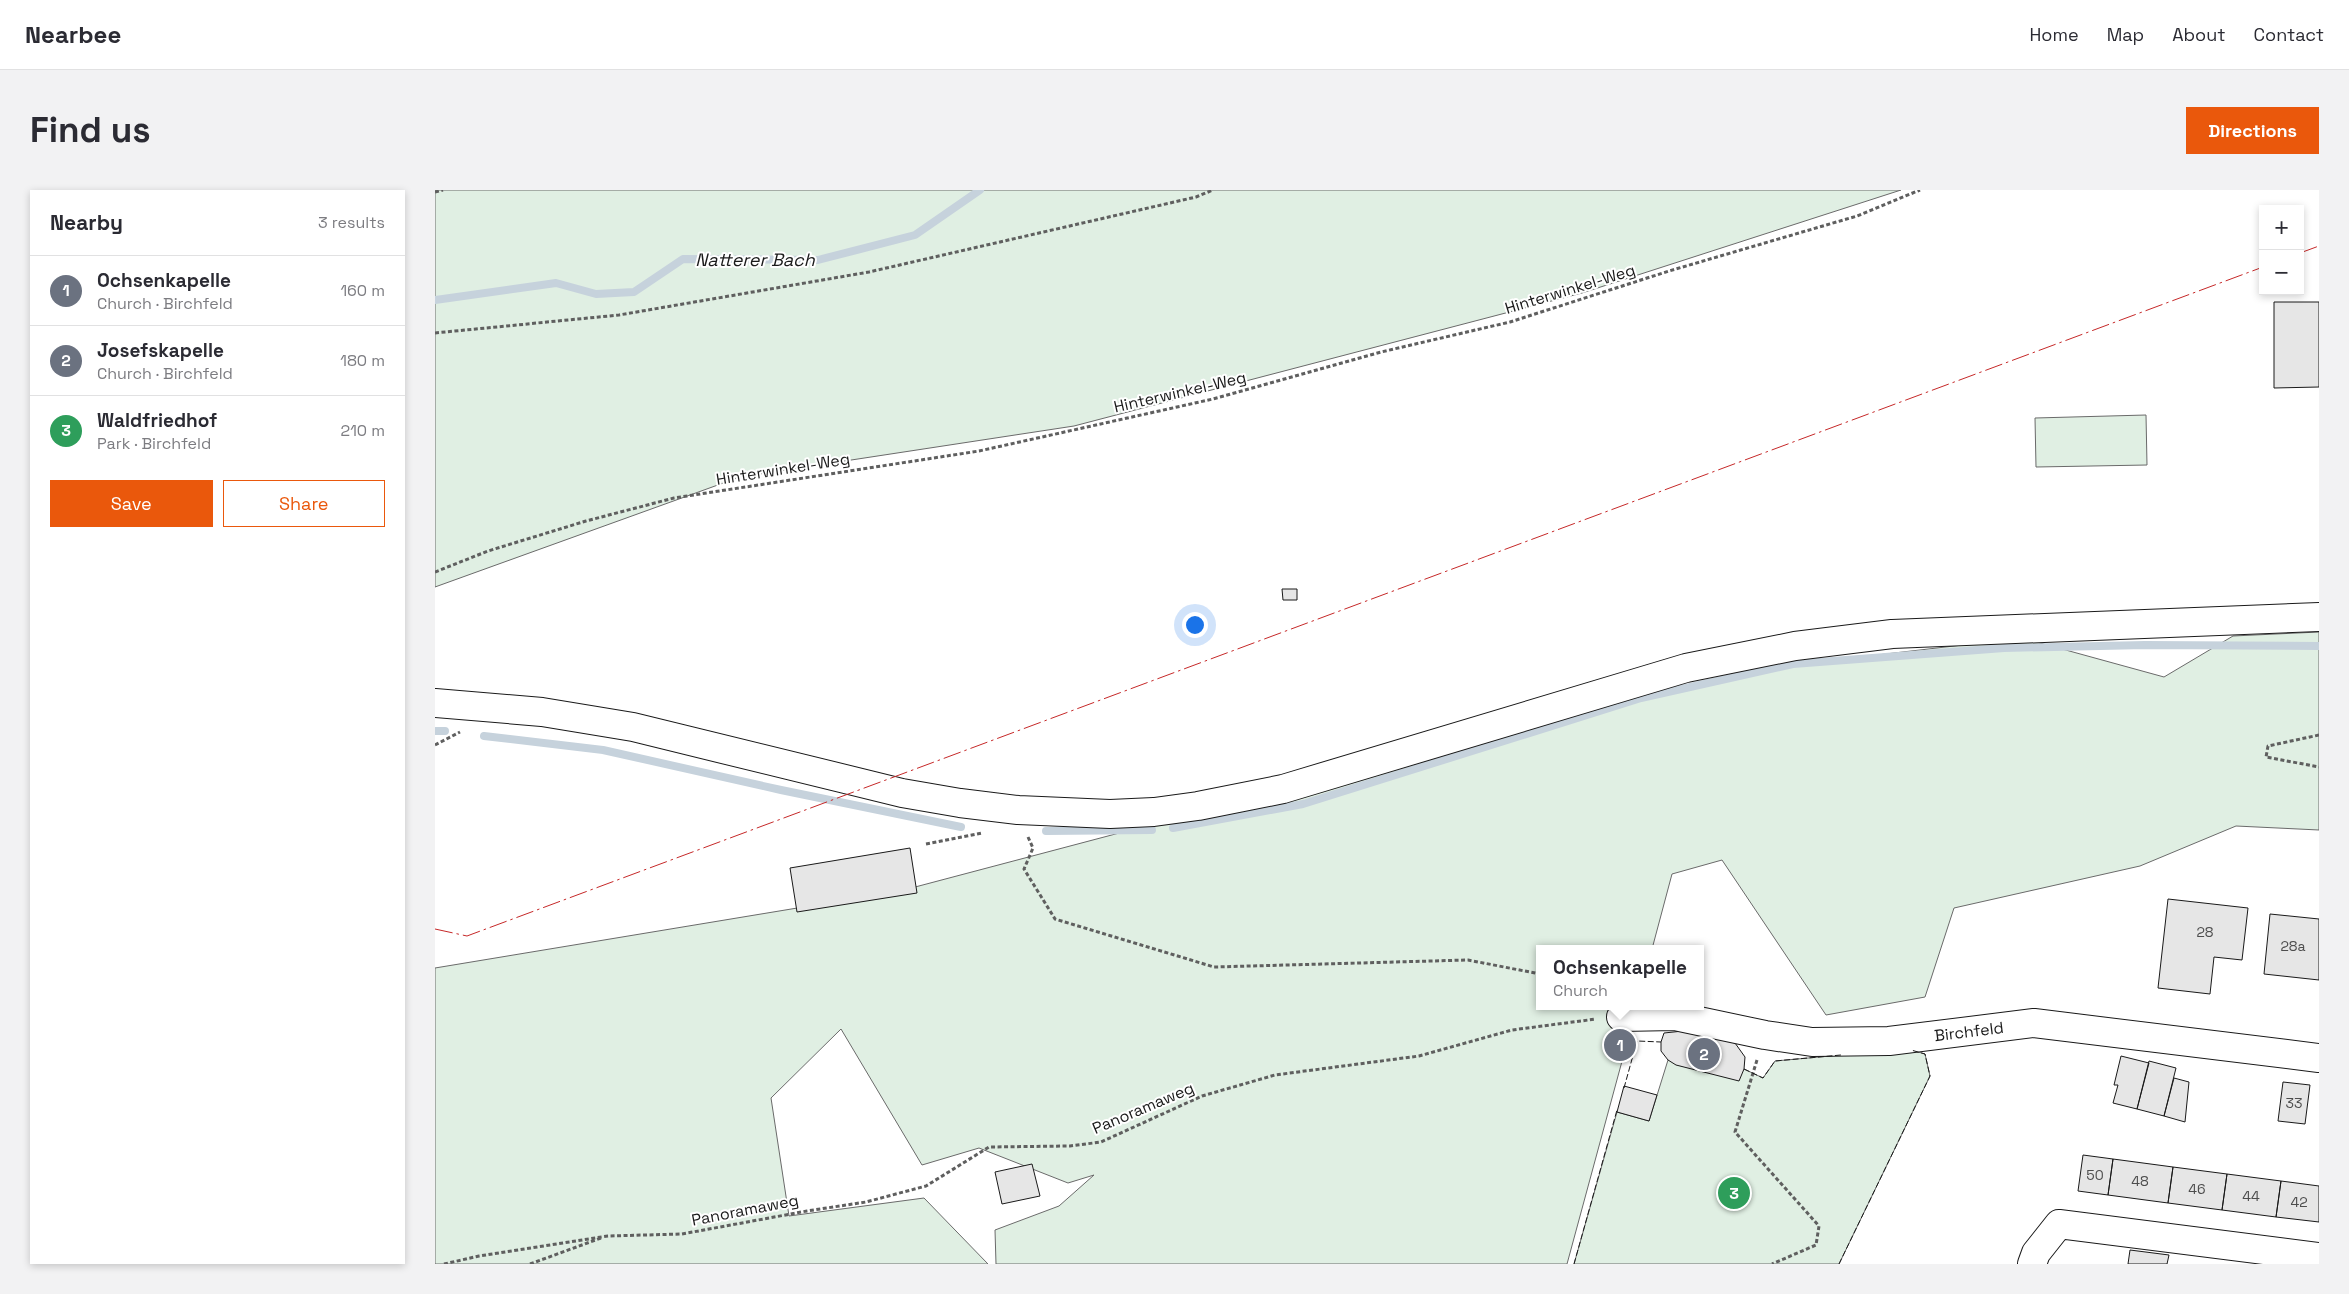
<!DOCTYPE html>
<meta charset="utf-8">
<style>
:root{--surface:#fff;--page:#f2f2f3;--text:#2b2b33;--muted:#7c7c81;--line:#e1e1e2;--accent:#ea580c}
body{margin:0;font-family:"Space Grotesk",sans-serif;background:var(--page);color:var(--text)}
.controls{position:absolute;right:15px;top:15px;display:grid;overflow:hidden;border-radius:0px;box-shadow:0 2px 8px #0003}
.controls button{width:45px;height:45px;display:grid;place-items:center;padding:0;border:0;border-bottom:1px solid var(--line);background:var(--surface);color:var(--text);font:25px sans-serif}
.you{position:absolute;left:759px;top:434px;width:18px;height:18px;margin:-12px;border:4px solid #fff;border-radius:50%;background:#1a73e8;box-shadow:0 0 0 8px #1a73e833}
.badge{display:grid;place-items:center;width:32px;height:32px;border-radius:50%;background:var(--accent);color:#fff;font-size:16px;font-weight:700}
.pin{position:absolute;translate:-50% -50%;border:2px solid #fff;box-shadow:0 1px 5px #0006}
.popup{position:absolute;left:1101px;top:755px;width:168px;height:65px;box-sizing:border-box;display:grid;place-content:center;border-radius:0px;background:var(--surface);filter:drop-shadow(0 1px 4px #0005);font-size:16px;white-space:nowrap;color:var(--muted)}
.popup b{font-size:19px;color:var(--text)}
.popup::after{content:'';position:absolute;left:50%;top:100%;margin-left:-10px;border:10px solid transparent;border-top-color:var(--surface)}
.list{margin:0;padding:0;list-style:none}
h2{display:flex;justify-content:space-between;align-items:center;height:65px;margin:0;padding:0 20px;font-size:21px}
h2 small{font-size:16px;font-weight:400;color:var(--muted)}
.list li{display:grid;grid-template-columns:32px 1fr auto;gap:15px;align-items:center;box-sizing:border-box;height:70px;padding:0 20px;border-top:1px solid var(--line)}
.list b{display:block;font-size:19px;white-space:nowrap}
.list p{margin:0;font-size:16px;white-space:nowrap;color:var(--muted)}
.list em{font-size:16px;font-style:normal;color:var(--muted)}
.actions{display:flex;gap:10px;padding:15px 20px}
.actions a{flex:1;padding:11px 0;border:1px solid var(--accent);border-radius:0px;text-align:center;font-size:18px;color:var(--accent)}
.actions .main{background:var(--accent);color:#fff}
.map{position:relative;flex:none;width:1884px;height:1074px;overflow:hidden;border-radius:0px}
header{display:flex;align-items:center;gap:30px;box-sizing:border-box;height:70px;padding:0 25px;background:var(--surface);border-bottom:1px solid var(--line)}
header strong{font-size:24px}
nav{display:flex;gap:28px;margin-inline-start:auto;font-size:18px}
.intro{display:flex;align-items:center;justify-content:space-between;box-sizing:border-box;height:120px;padding:0 30px}
h1{margin:0;font-size:35px}
.button{padding:12px 22px;border-radius:0px;background:var(--accent);color:#fff;font-size:18px;font-weight:700}
main{display:flex;gap:30px;padding:0 30px}
aside{flex:1;background:var(--surface);border-radius:0px;box-shadow:0 2px 8px #0003}
.map>svg:first-child{display:block}
</style>
<header>
<strong>Nearbee</strong>
<nav><a>Home</a><a>Map</a><a>About</a><a>Contact</a></nav>
</header>
<div class="intro"><h1>Find us</h1><a class="button">Directions</a></div>
<main>
<aside>
<h2>Nearby<small>3 results</small></h2>
<ul class="list">
<li><span class="badge" style="background:#6b7280">1</span><div><b>Ochsenkapelle</b><p>Church · Birchfeld</p></div><em>160 m</em></li>
<li><span class="badge" style="background:#6b7280">2</span><div><b>Josefskapelle</b><p>Church · Birchfeld</p></div><em>180 m</em></li>
<li><span class="badge" style="background:#2e9e5b">3</span><div><b>Waldfriedhof</b><p>Park · Birchfeld</p></div><em>210 m</em></li>
</ul>
<div class="actions"><a class="main">Save</a><a>Share</a></div>
</aside>
<div class="map">
<svg width="1884" height="1074" viewBox="0 0 1884 1074">
<rect width="100%" height="100%" fill="#fff"/>
<path fill="#e0efe3" stroke="#6a6a6a" d="M0 0H1466L1147 103 639 236 305 287 0 397Z
M1711 225 1712 275 1601 277 1600 228Z
M1884 442V640L1801 636 1705 676 1519 718 1490 807 1391 825 1287 670 1237 684 1217 759H1105V816H1202L1132 1074H561L560 1040 624 1016 659 985 633 993 544 958 487 975 406 839 336 908 354 1026 489 1008 553 1074H0V778L465 701 1206 505 1357 475 1587 448 1729 487 1798 446Z
M1473 859 1490 864 1495 886 1404 1074H1139L1182 922 1214 931 1233 870 1309 879 1328 888 1340 871Z"/>
<g fill="none" stroke-linecap="round" stroke-linejoin="round">
<path stroke="#c6d2dc" stroke-width="8" d="M0 110 121 93 161 104 199 102 248 69 383 70 480 45 545 0
M0 541H10
M49 546 168 560 346 600 526 637
M738 638 868 614 1206 508 1358 474 1569 458 1710 455 1884 456
M611 641 717 640"/>
</g>
<path fill="#e6e6e6" stroke="#1a1a1a" d="M1839 112H1884V197L1839 198Z
M847 399H862V410H848Z
M475 658 482 703 362 722 355 678Z
M1733 709 1813 718 1807 770 1779 767 1775 804 1723 798Z
M1835 724 1884 729V790L1829 784Z
M1248 841 1272 845 1300 853 1310 867 1309 879 1304 891 1241 875 1233 870 1226 861V852L1229 843Z
M1177 849 1193 850 1192 861 1177 860Z
M1686 866 1714 873 1702 919 1678 913 1683 895H1679Z
M1714 871 1741 878 1729 926 1702 919Z
M1739 888 1754 892 1750 932 1729 926Z
M1848 892 1875 895 1870 934 1843 931Z
M1189 896 1222 905 1214 931 1182 922Z
M1648 965 1678 969 1673 1005 1643 1001Z
M1678 969 1738 977 1733 1013 1673 1005Z
M597 974 605 1006 567 1014 560 982Z
M1738 977 1792 984 1787 1020 1733 1013Z
M1792 984 1846 991 1841 1027 1787 1020Z
M1846 991 1884 996V1032L1841 1027Z
M1695 1060 1734 1065 1732 1074H1693Z"/>
<g fill="none" stroke-linecap="round" stroke-linejoin="round">
<defs>
<g id="minor">
<path id="s1" d="M1186 827 1240 826 1330 845 1377 852 1454 851 1599 833 1884 868"/>
<path d="M1597 1074 1601 1063 1624 1034 1884 1067"/>
</g>
<path id="major" d="M0 513 107 522 198 537 467 603 525 613 583 620 675 624 719 622 763 616 848 599 1251 478 1360 456 1457 444 1884 427"/>
</defs>
<use href="#minor" stroke="#1a1a1a" stroke-width="30"/>
<use href="#major" stroke="#1a1a1a" stroke-width="30"/>
<path stroke="#5f5f5f" stroke-width="3" stroke-dasharray="4 2.5" stroke-linecap="butt" d="M0 2 8 0
M0 143 184 125 434 82 761 7 778 0
M0 382 53 361 151 331 239 308 544 261 778 209 946 162 1075 132 1234 81 1422 26 1485 0
M1884 545 1833 556 1831 567 1884 577
M0 555 25 542
M593 647 598 658 589 679 620 729 779 777 1033 770 1105 784
M491 654 547 643
M1322 870 1300 942 1384 1036 1381 1055 1337 1074
M9 1074 44 1066 173 1046 247 1044 372 1021 431 1012 491 996 554 957 635 956 666 952 767 906 840 885 984 866 1077 840 1161 829
M95 1074 166 1048"/>
<use href="#minor" stroke="#fff" stroke-width="28"/>
<use href="#major" stroke="#fff" stroke-width="28"/>
<path stroke="#1a1a1a" stroke-width="1" stroke-dasharray="6 2.5" stroke-linecap="butt" d="M1309 879 1328 888 1340 871 1406 865
M1189 898 1202 851 1226 852
M1139 1074 1182 920
M1404 1074 1495 886 1490 864 1476 860"/>
<path stroke="#c62828" stroke-width="1" stroke-dasharray="18 4 2.5 4" stroke-linecap="butt" d="M1865 63 1884 56
M0 739 32 746 1828 77"/>
</g>
<g text-anchor="middle" dominant-baseline="central" stroke-width="4" stroke-linejoin="round" paint-order="stroke">
<g font-size="14" fill="#4d4d4d">
<text x="1770" y="742">28</text>
<text x="1858" y="756">28a</text>
<text x="1859" y="913">33</text>
<text x="1660" y="985">50</text>
<text x="1705" y="991">48</text>
<text x="1762" y="999">46</text>
<text x="1816" y="1006">44</text>
<text x="1864" y="1012">42</text>
</g>
<g font-size="16" fill="#1a1a1a" stroke="#fff">
<text transform="translate(1135 99) rotate(-17)">Hinterwinkel-Weg</text>
<text transform="translate(745 202) rotate(-13)">Hinterwinkel-Weg</text>
<text transform="translate(348 279) rotate(-9)">Hinterwinkel-Weg</text>
<text stroke="none"><textPath href="#s1" startOffset="351">Birchfeld</textPath></text>
<text transform="translate(708 918) rotate(-23)">Panoramaweg</text>
<text transform="translate(310 1020) rotate(-11)">Panoramaweg</text>
</g>
<g font-size="18" font-style="italic" fill="#1a1a1a" stroke="#fff">
<text x="320" y="69">Natterer Bach</text>
</g>
</g>
</svg>
<div class="controls">
<button>+</button>
<button>−</button>
</div>
<div class="you"></div>
<div class="pin badge" style="left:1185px;top:855px;background:#6b7280">1</div>
<div class="popup"><b>Ochsenkapelle</b>Church</div>
<div class="pin badge" style="left:1269px;top:864px;background:#6b7280">2</div>
<div class="pin badge" style="left:1299px;top:1003px;background:#2e9e5b">3</div>
</div>
</main>
